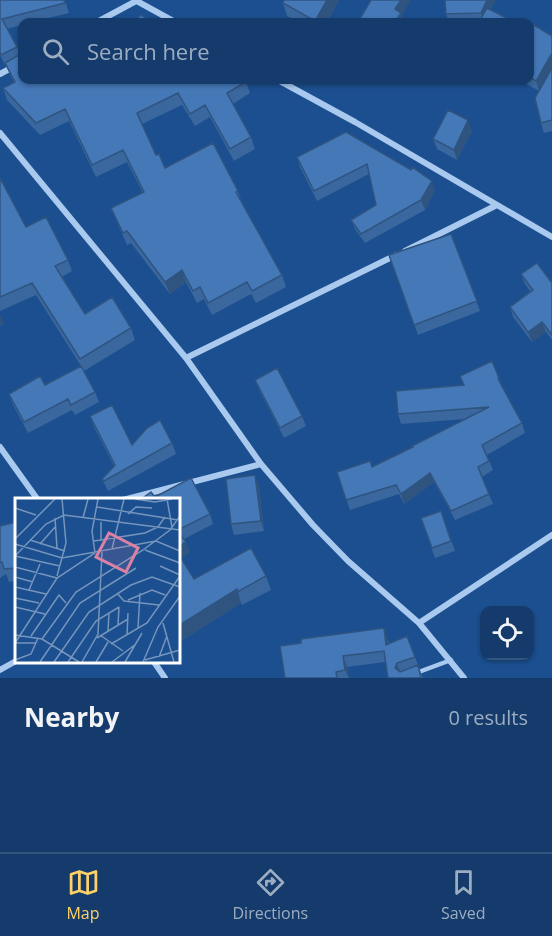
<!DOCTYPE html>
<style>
:root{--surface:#143b6b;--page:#214673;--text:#f1f3f6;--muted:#9dadc1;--line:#33557e;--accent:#ffd166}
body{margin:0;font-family:"Open Sans",sans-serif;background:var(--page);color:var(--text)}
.controls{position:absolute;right:18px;bottom:18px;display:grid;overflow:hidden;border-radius:12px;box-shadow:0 2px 4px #0004}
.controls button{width:54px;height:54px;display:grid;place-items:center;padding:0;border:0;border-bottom:2px solid var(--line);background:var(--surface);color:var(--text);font:30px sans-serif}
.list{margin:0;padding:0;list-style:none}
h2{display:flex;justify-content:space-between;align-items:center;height:78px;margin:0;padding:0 24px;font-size:26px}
h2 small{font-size:20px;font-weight:400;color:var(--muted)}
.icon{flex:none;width:33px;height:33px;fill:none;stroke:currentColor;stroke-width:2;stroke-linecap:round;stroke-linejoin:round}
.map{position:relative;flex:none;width:552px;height:678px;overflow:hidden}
.search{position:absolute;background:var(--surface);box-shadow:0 2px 4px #0004;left:18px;right:18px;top:18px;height:66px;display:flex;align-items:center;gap:15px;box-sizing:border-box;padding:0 21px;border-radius:12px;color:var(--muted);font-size:22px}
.sheet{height:174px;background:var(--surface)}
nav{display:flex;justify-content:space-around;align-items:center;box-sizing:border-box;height:84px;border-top:2px solid var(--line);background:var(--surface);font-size:16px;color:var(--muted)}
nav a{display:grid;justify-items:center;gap:3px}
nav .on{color:var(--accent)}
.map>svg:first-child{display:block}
</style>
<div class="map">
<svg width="552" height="678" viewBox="0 0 552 678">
<rect width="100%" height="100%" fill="#1b4f8f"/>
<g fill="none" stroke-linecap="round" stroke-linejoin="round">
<path stroke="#a9c9ee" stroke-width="4.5" d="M416 673 451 660"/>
<path stroke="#a9c9ee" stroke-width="6" d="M135 0 175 22
M97 22 136 1
M0 74 22 62
M278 80 355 122 552 237
M0 133 186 358 261 464 313 525 348 561 419 623 464 678
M405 251 497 205
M186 358 396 255
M0 447 38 500
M123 500 261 464
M419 623 552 535
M154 662 165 678
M0 670 16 661"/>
</g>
<path fill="#3a679d" d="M0 0H65L69 13 32 22H22V25L7 29 17 47 20 54 246 82 250 93 233 104 251 137 255 149 234 161 210 117 195 126 182 105 142 124 156 155 165 168 238 191 242 203 282 275 286 287 256 303 251 294 212 315 204 299 197 303 186 282 170 294 131 243 127 245 116 220 111 208 143 193 127 162 96 177 69 121 40 135 7 100 3 88 14 83 6 65H5L0 55Z
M284 0H339L327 22H299L287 16 283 3Z
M491 10 514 22H449L446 14Z
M530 31 552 70V131L544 133 541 123 539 91 520 80H530Z
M472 131 457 160 437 149 433 139Z
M346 132 435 190 425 210 365 243 355 229 351 220 376 205 369 174 317 201 300 167 297 157Z
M0 178 26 227 68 260 72 271 62 277 85 314 131 328 135 340 84 371 95 392 99 402 75 415 72 410 28 433 13 405 9 394 45 385 81 366 36 295 0 311Z
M451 234 480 311 418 335 389 255Z
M521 274 552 283V340L546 332 532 342 513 317 510 307 530 291 525 284Z
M460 376 499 378 503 388 522 423 525 433 487 455 493 470 482 477 493 504 455 520 434 482 404 504 399 494 350 510 337 472 372 467 413 448 465 419 401 424 398 414 463 385Z
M255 380 302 416 306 426 284 438 259 390Z
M90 416 132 445 172 443 176 454 108 491 102 479 114 466 94 427Z
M191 478 210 514 213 524 184 539 190 552 181 558 194 579 251 548 266 576 271 590 242 605 241 603 178 643V500H140L151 492 155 497Z
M259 486 264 531 234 535 231 524Z
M441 511 455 551 435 558 421 518Z
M16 522V581L9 582 6 574 0 578V526Z
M407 636 423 678H388L385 662 347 667 349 678H285L388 639 389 644Z"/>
<path fill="#305480" d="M327 0H339L327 22H316L315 21Z
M401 0H411L402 15 405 22H395V9Z
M487 0H496L484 22 481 13Z
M552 53V70L539 91 536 81Z
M468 120 472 131 457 160 454 150Z
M432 181 435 190 425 210 421 200Z
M182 270 186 282 170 294 165 282Z
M0 314 4 324 0 326Z
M542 322 546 332 532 342 528 332Z
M430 473 434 482 404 504 401 494Z
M255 475 259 486 264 531 261 521Z
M186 542 190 552 178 560V547Z
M237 589 241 603 178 643V626Z
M384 628 388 639 390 656 386 645Z
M343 656 347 667 349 678 345 670Z
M397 663 401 674 395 668Z"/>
<path fill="#4478b7" stroke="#305480" stroke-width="1.5" d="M0 0H64L65 3 2 19 17 47 1 55 0 52Z
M284 0H327L315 21 283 3Z
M371 0H401L395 9 401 13 395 22H358Z
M445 0H487L481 13 446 14Z
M487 8 514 22H479Z
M141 15 152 22H133Z
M534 25 552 36V53L536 81 530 77V31Z
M22 53V80H245L246 82 227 93 251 137 230 149 205 105 190 114 178 93 137 113 156 155 159 154 165 168 213 143 238 191 236 192 282 275 252 291 247 282 208 303 200 287 193 291 182 270 165 282 127 231 123 233 111 208 144 192 123 150 92 165 65 109 36 123 3 88 15 82 5 63Z
M551 70 552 71V120L541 123 535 98Z
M448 110 468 120 454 150 433 139Z
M346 132 411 170 412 167 432 181 421 200 361 234 351 220 376 205 367 164 314 191 297 157Z
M0 178 26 227 46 217 68 260 55 266 85 314 112 297 131 328 80 359 32 283 0 297Z
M451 234 477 301 414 325 389 255Z
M537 263 552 283V335L542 322 528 332 510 307 533 290 521 274Z
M492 361 499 378 498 379 522 423 482 445 489 461 478 467 489 494 451 511 430 473 401 494 396 485 346 500 337 472 370 461 372 467 413 447 412 446 489 407 398 414 396 391 464 385 460 376Z
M81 366 95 392 71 405 68 399 24 422 9 394 40 376 45 385Z
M277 368 302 416 280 428 255 380Z
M112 405 132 445 147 428 160 420 172 443 104 481 102 479 115 465 90 416Z
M255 475 261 521 231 524 226 479Z
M191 478 210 514 178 530V500H140L151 492 155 497Z
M441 511 451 541 432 548 421 518Z
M16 522V568L4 569 2 562 0 563V526Z
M178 532 186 542 178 547Z
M251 548 266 576 237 592V589L178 626V559L181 558 194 579Z
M384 628 386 645 407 636 415 657 397 663 395 668 400 672 418 665 421 678H388L384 651 343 656 345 670 336 672 337 678H285L280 646 301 643V639Z"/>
<g transform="translate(15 498)">
<rect width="165" height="165" fill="#1b4f8f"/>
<path fill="none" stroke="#7695bc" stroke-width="1.5" d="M120 1 140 4 157 1M152 1 157 29M82 9 163 22M0 10 21 17M113 16 121 9 137 10M40 20 42 50M68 20 73 1M86 24V43M0 41 40 1M15 42 50 53M79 43 130 35 143 29 150 19M0 46 47 60 141 43 165 53M25 46 41 28M97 51 109 1M130 52 165 65M0 58 31 26 49 17 165 32M0 58 45 68M145 68 165 77M0 69 42 80M42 78 51 45 47 1M0 79 18 84M0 89 31 96M14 92 25 66M102 95 109 103 144 107M0 100 24 105M113 102 137 92 150 97M0 109 30 116M148 125 159 164M103 127 104 109M123 130 125 95M93 133 94 115M0 137 27 141 64 164M85 137 108 153M112 137 113 115M16 138 44 97 51 105M82 140 113 121M27 141 61 94 128 52 155 32 165 18M0 145 42 80 80 55 77 33 83 1M0 145H21M96 146 132 125 165 78M144 159 152 138M0 162 16 156 23 140M130 162 165 152M25 164 65 105 121 70M39 164 74 114 116 87 137 79 165 89M53 164 81 123 104 109M67 164 83 136 87 54M81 164 93 144M97 164 121 146M110 164 127 135M128 164 143 129 165 98"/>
<path fill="#dd80a5" fill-opacity="0.15" stroke="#dd80a5" stroke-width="3" d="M94 35 123 50 111 74 81 59Z"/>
<rect width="165" height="165" fill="none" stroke="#fff" stroke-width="3"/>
</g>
</svg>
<div class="controls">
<button><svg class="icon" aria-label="locate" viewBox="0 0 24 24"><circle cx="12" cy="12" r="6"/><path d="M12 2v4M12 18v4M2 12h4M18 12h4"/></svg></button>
</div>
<div class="search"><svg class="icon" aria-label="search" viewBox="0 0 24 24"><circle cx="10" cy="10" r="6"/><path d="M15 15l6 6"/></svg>Search here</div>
</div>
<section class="sheet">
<h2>Nearby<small>0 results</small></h2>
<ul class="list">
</ul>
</section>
<nav>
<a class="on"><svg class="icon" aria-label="map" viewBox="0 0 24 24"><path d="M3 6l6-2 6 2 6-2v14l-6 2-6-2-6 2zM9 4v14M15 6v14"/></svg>Map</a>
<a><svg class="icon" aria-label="directions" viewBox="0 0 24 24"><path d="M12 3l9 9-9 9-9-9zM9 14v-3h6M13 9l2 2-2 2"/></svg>Directions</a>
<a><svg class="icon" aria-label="saved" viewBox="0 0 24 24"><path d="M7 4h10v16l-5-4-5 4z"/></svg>Saved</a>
</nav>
